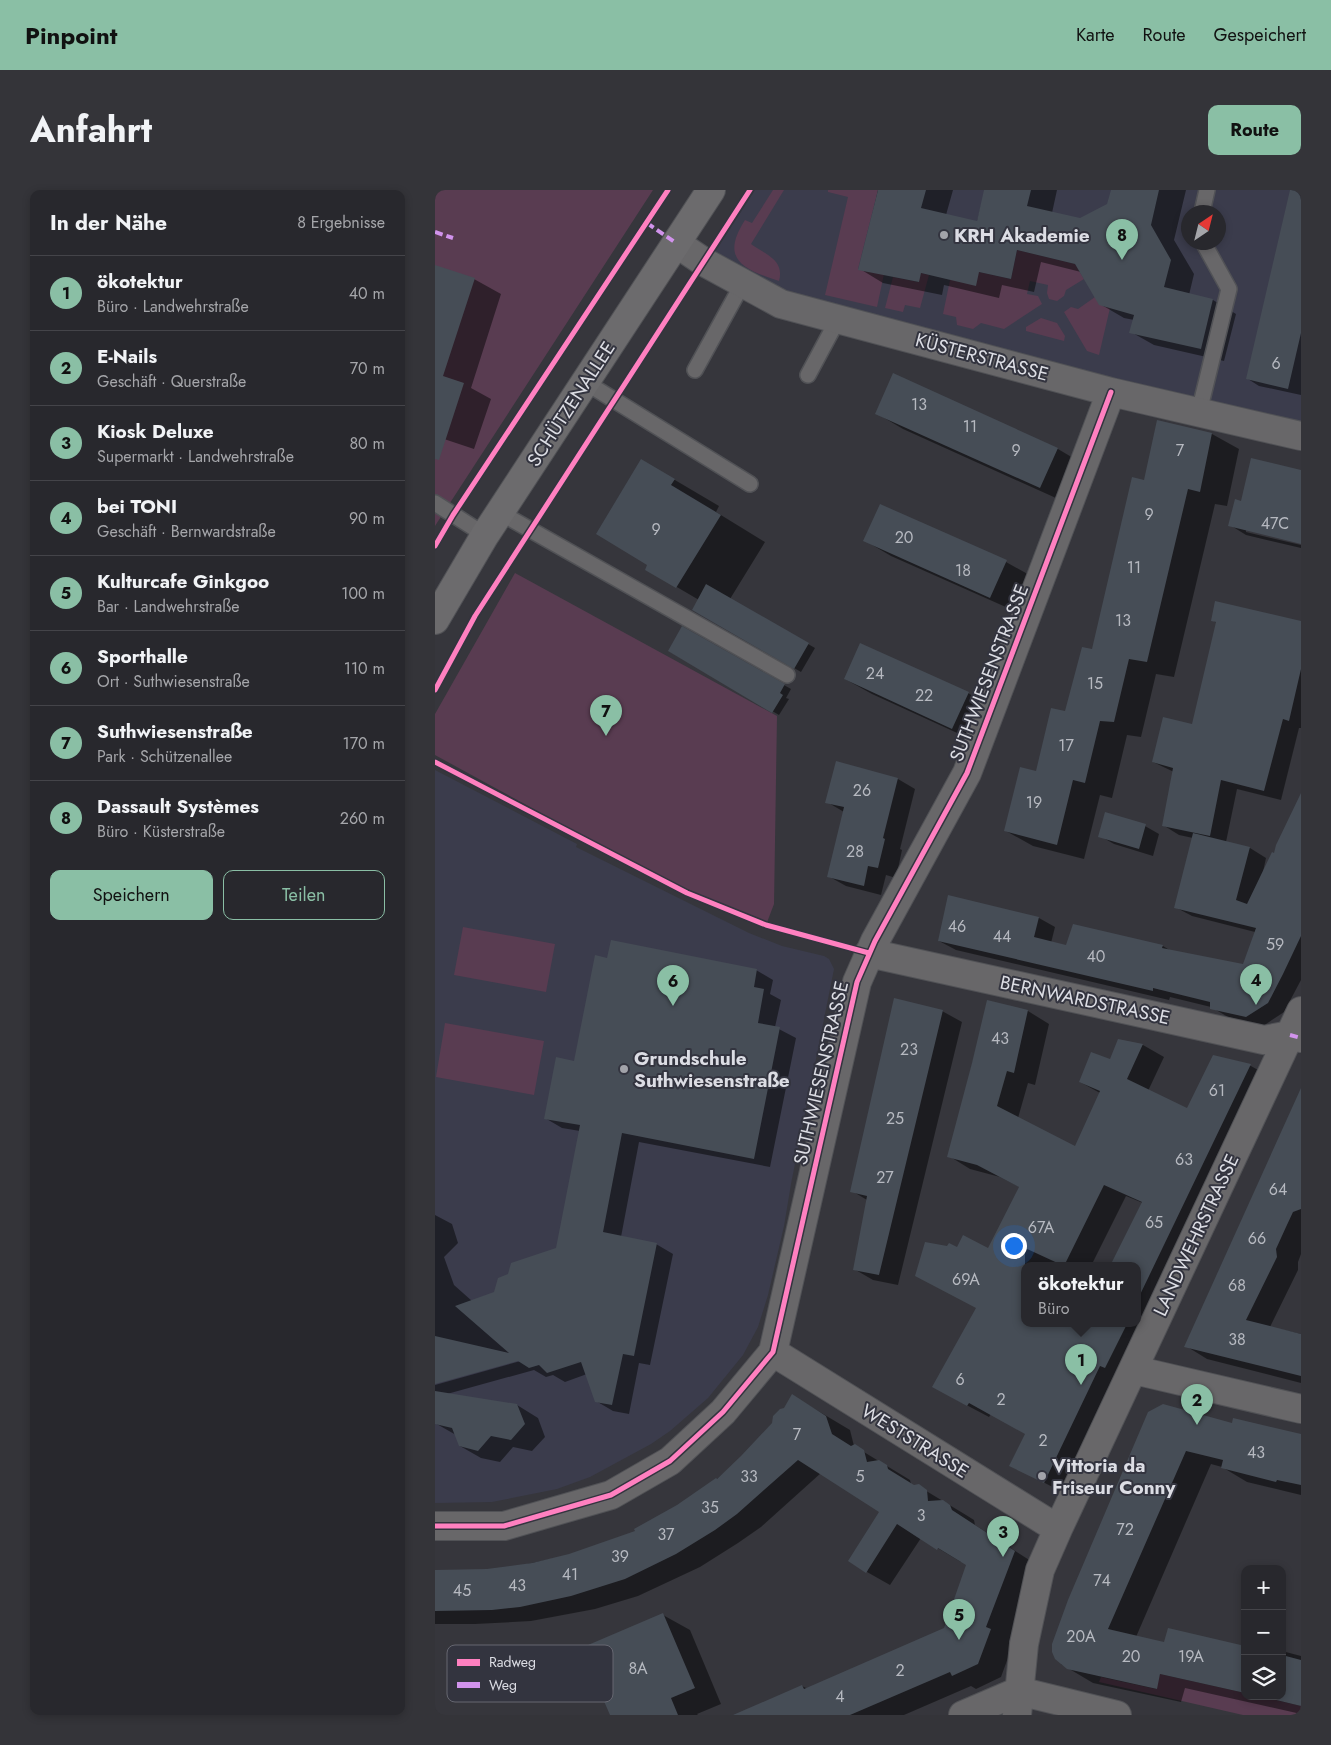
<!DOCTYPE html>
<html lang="de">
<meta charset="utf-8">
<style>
:root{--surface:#28282d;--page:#343439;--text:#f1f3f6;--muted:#a5a6aa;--line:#444449;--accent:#8abfa5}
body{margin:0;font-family:Jost,sans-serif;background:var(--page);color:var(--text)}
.controls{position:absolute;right:15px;bottom:15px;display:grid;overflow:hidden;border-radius:10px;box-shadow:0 2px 8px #0003}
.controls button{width:45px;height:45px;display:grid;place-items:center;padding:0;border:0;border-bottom:1px solid var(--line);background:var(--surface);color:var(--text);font:25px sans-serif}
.compass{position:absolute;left:746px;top:15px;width:45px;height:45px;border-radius:50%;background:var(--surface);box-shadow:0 2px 8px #0003;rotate:35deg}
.you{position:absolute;left:578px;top:1055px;width:18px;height:18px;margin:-12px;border:4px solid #fff;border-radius:50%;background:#1a73e8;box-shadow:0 0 0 8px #1a73e833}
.badge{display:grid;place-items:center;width:32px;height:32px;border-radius:50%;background:var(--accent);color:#111;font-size:16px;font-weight:700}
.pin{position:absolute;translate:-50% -41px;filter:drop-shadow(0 1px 2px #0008)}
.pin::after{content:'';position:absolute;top:26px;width:18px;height:15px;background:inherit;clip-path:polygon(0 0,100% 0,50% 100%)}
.popup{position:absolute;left:586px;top:1072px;width:120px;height:65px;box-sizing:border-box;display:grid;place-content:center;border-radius:10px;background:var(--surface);filter:drop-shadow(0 1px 4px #0005);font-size:16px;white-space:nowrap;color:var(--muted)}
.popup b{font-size:19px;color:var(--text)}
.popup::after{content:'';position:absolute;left:50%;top:100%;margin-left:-10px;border:10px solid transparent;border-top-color:var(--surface)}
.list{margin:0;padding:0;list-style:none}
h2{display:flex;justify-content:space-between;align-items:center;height:65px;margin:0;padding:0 20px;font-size:21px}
h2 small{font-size:16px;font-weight:400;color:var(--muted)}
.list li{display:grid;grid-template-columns:32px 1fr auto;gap:15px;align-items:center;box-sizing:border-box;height:75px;padding:0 20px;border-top:1px solid var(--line)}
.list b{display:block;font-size:19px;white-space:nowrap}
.list p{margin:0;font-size:16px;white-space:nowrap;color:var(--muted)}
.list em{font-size:16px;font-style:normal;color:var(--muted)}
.actions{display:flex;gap:10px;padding:15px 20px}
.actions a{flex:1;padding:11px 0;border:1px solid var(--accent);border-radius:10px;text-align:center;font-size:18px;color:var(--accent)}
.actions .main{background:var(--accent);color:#111}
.icon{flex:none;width:28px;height:28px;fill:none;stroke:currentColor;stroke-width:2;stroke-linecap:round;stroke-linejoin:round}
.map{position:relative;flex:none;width:866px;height:1525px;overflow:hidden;border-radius:10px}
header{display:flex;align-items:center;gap:30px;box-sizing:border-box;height:70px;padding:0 25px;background:var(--accent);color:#111}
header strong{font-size:24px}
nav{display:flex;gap:28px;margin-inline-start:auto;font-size:18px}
.intro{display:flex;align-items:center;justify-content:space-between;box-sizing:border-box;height:120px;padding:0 30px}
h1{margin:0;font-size:35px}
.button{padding:12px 22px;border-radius:10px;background:var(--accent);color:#111;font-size:18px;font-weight:700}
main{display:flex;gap:30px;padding:0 30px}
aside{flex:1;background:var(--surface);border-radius:10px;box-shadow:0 2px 8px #0003}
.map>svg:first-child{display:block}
</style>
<header>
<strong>Pinpoint</strong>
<nav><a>Karte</a><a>Route</a><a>Gespeichert</a></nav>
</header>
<div class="intro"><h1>Anfahrt</h1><a class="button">Route</a></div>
<main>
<aside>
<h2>In der Nähe<small>8 Ergebnisse</small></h2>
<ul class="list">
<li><span class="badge">1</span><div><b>ökotektur</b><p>Büro · Landwehrstraße</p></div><em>40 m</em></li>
<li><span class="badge">2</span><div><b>E-Nails</b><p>Geschäft · Querstraße</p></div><em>70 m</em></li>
<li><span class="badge">3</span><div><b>Kiosk Deluxe</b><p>Supermarkt · Landwehrstraße</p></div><em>80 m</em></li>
<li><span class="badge">4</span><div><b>bei TONI</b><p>Geschäft · Bernwardstraße</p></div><em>90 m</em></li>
<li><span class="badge">5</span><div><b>Kulturcafe Ginkgoo</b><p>Bar · Landwehrstraße</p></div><em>100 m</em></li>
<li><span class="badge">6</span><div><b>Sporthalle</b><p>Ort · Suthwiesenstraße</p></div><em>110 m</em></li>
<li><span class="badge">7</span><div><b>Suthwiesenstraße</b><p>Park · Schützenallee</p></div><em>170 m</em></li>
<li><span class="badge">8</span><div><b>Dassault Systèmes</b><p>Büro · Küsterstraße</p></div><em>260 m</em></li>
</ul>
<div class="actions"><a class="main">Speichern</a><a>Teilen</a></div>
</aside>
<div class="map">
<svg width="866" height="1525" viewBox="0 0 866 1525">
<rect width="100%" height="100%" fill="#36363c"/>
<path fill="#3b3c4c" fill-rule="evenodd" d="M320 0H866V246L489 151 273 73ZM754 22H784V52H754Z
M0 580 142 654 141 657 314 743 347 756 389 766 394 769 399 779 356 994 349 1036 333 1105 323 1137 308 1165 273 1208 235 1241 216 1254 155 1287 122 1299 57 1312 0 1313Z"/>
<path fill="#593c51" d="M0 0H218L0 336Z
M338 0H349L316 54C330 64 350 70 344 91 307 79 285 69 310 30L317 33Z
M393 0H443L423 79 449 84 442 117 390 105 413 7 393 2Z
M582 60 640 74 649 89 631 100 629 106 622 111 614 109 612 103 613 95 595 91 592 104 603 106 607 114 569 139 546 133 538 139 522 135 521 127 508 124 515 90 544 82 576 89Z
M486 83 494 85 485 118 470 115 468 122 450 118 458 87 483 92Z
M660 107 668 116 675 118 664 165 652 161 629 122 636 117 643 119Z
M606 128 622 133 630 146 629 151 591 141V137Z
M80 383 342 526 339 714 331 735 252 703 0 565V524Z
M28 737 120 754 111 802 19 785Z
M10 833 109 851 99 905 1 887Z
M725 1484 810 1503V1506H824L866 1516V1525H808L664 1492 666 1487 721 1499Z"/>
<path fill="#0007" fill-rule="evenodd" d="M443 0H518L511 25 542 32 550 0H622L617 23 645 29 673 15 677 0H751L739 50 759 84 754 105 778 110 801 124 789 171 719 155 696 142 699 130 689 128 665 114 646 82 606 72 599 102 567 95 564 108 509 95 507 105 448 93 425 79Z
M856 0H866V205L824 196 813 189Z
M0 76 39 89 66 104 36 198 56 209 39 259 0 246Z
M459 185 623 259 650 275 632 313 468 239 441 223Z
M723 232 777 244 804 259 792 316 780 314 739 487 721 484 706 547 692 545 677 608 665 605 649 669 598 656 571 641 602 583 631 523 658 461 710 291Z
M206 270 284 316 281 322 330 352 295 409 380 458 366 482 258 420 264 410 211 379 214 375Z
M866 285V352L811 339V342L866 355V358L811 345 795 335 807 312Z
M429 350 571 372 598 387 582 422 456 366Z
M777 430 866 432V538H864L846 610 802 599 791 652 815 658 831 668 828 682 840 664 866 606V790L849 822 828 836 793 827 776 817 735 807 734 810 521 760 504 751 514 707 604 728 620 737 616 753 632 757 638 736 728 756 736 761 809 776 820 742 757 726 740 717 758 648 744 645 728 635 739 582 718 572 758 536 782 433Z
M248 438 356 499 351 508 354 509 344 525 234 461Z
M410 489 533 503 560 519 544 553 437 504Z
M463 589 480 599 465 659 467 660 461 688 451 685 446 705 411 696 393 686 409 622 392 612Z
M710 636 724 644 718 666 679 654 665 646Z
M173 769 321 780 338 790 335 804 346 810 340 837 361 848 335 977 204 952 186 1047 221 1054 238 1064 215 1175 204 1173 194 1224 178 1221 161 1211 152 1184 130 1192 118 1185 111 1187 99 1180 12 1204 82 1215 103 1228 110 1247 97 1261 78 1257 65 1272 46 1268 25 1256 21 1245 0 1233V1195L89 1170V1168L0 1192V1025L17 1034 23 1053 9 1067 19 1095 37 1111 60 1103 122 1059 145 941 127 938 110 928 140 873Z
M553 812 593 821 614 834 600 895 593 893 583 928 641 958 665 903 645 892 676 871 683 851 708 855 729 867 713 901 753 920 779 867 816 876 837 888 631 1304 575 1275 591 1244 556 1224 554 1227 520 1209 543 1119 522 1059 554 1060 585 997 565 987 535 979 514 966ZM691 1006 708 1013 677 1076H702V1134H590V1076H656Z
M507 821 527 832 463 1095 438 1090 419 1079 432 1010 417 1001Z
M866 904V1064L863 1072V1080L835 1137 866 1144V1193L772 1169 751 1156Z
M358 1206 415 1240 419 1256 475 1290 476 1294 479 1296H483L531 1325 539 1330 540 1335 602 1375 574 1452 578 1454 566 1487 541 1499 536 1496 469 1525H302L367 1496 373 1499 510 1439 533 1375 527 1371 526 1372 486 1348 455 1395 432 1382 446 1322 386 1283 326 1337 303 1353 265 1377 203 1406 160 1419 96 1431 40 1434H0V1381L52 1380 78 1377 135 1365 202 1342 243 1316 281 1290 307 1267 350 1219Z
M714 1223 866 1245V1305L812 1292 787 1277 776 1274 701 1447 730 1454 810 1457V1506H847V1461L866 1466V1524L750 1498 746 1512 658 1493 626 1474 634 1410Z
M228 1425 255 1440 286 1514 262 1524 263 1525H176Z"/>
<path fill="#464d56" d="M443 0H491L486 18 542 31 549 0H596L592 16 645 28 672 14 676 0H724L716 35 736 70 729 97 778 109 766 159 694 143 699 125 664 115 640 74 582 60 576 89 544 82 541 96 486 83 484 92 423 80Z
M855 0H866V143L853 199 811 189Z
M0 75 40 88 8 186 29 193 4 270 0 269Z
M458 183 623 258 605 298 440 224Z
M722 230 777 243 765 302 753 299 712 472 694 469 679 532 665 531 650 593 638 590 622 655 569 641 585 577 601 581 616 518 630 521 647 457 657 459 697 287 709 290Z
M816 268 866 280V354L793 336 800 309 806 311Z
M206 269 240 289 236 295 286 325 241 398 210 380 212 375 161 344Z
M445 314 572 370 555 408 428 351Z
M271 394 374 453 359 479 257 420Z
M780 411 866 431V479L854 531 848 529 829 601 786 590 775 646 727 636 738 578 717 572 728 527 757 534 781 432 776 431Z
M247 436 350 494 345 503 348 505 337 523 233 461Z
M425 453 534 502 517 539 409 489Z
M401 571 463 588 448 648 450 649 443 678 433 676 429 696 392 687 409 617 390 613Z
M866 603V746L848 784 833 813 811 827 775 819V812L718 798V801L503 751 513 705 604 727 599 747 631 755 638 734 728 755 727 758 808 774 821 738 739 718 758 643 815 657 801 710 812 714 837 662 839 663 841 655Z
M670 622 711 634 704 659 663 647Z
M176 750 322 779 319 797 329 799 323 833 345 837 319 969 187 943 168 1042 222 1053 199 1166 188 1164 177 1215 160 1212 146 1172 112 1183 104 1175 94 1178 83 1171 0 1194V1146L74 1163 20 1116 59 1102 63 1088 73 1084 76 1073 121 1058 145 935 109 929 121 867 139 871 160 765 172 768Z
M459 808 508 820 444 1085 418 1080 432 1006 415 1002Z
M552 810 593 820 579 883 572 881 562 916 640 956 665 901 644 892 656 862 675 869 683 849 708 854 692 889 752 918 778 865 816 874 702 1111V1076H675L707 1012 669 995 629 1076 590 1058V1134H692L670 1178 665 1176 609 1293 574 1276 590 1244 534 1213 532 1216 497 1197 541 1118 480 1086 490 1052 512 1056 514 1053 522 1057 528 1045 553 1058 584 997 542 975 512 967 537 873Z
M866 898V1019L858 1022 851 1037 841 1059 842 1067 811 1130 866 1144V1186L749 1157Z
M0 1201 82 1214 90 1234 76 1250 56 1246 43 1261 24 1256 17 1238 0 1234Z
M357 1204 391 1226 397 1244 416 1256 420 1254 429 1260 432 1272 444 1270 452 1275 453 1279 479 1295 484 1294 492 1300 493 1311 508 1310 515 1315 517 1320 580 1361 551 1437 556 1439 543 1474 517 1486 515 1482 415 1525H298L367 1495 369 1499 509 1438 531 1375 503 1358 502 1360 462 1334 431 1383 413 1371 444 1322 363 1270 302 1324 280 1340 241 1364 190 1389 136 1406 85 1417 57 1420 0 1421V1380L52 1379 97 1373 134 1364 200 1341 199 1339 242 1315 281 1288 282 1289 306 1266 337 1233 338 1226 345 1219 349 1218Z
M728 1214 797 1233 798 1228 866 1244V1295L842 1290 841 1292 786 1278 788 1270 751 1261 673 1439 729 1452 733 1438 810 1456V1503L725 1484 722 1499 632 1479 620 1469 617 1462V1454L633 1410 713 1222Z
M228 1423 260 1498 236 1508 243 1525H175L146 1458Z
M847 1465 866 1470V1516L824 1506H847Z"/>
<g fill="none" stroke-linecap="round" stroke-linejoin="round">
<defs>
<path id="lane" d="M767 22 772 0
M260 180 308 93
M373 185 403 129
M150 192 315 294
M764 222 794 99 768 52
M0 313 50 345
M64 322 352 485"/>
<path id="street" d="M241 53 269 72 346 114 676 202 866 246
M434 763 829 850 855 845 866 848
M338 1162 623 1339
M699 1180 866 1219
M0 1336H69L176 1305 235 1271 288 1222 338 1162 422 792 440 751 532 583 676 202
M528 1525 584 1501 682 1525
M582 1525 589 1454 605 1380 623 1339 866 821"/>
<path id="secondary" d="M0 430 50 345 276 0"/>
</defs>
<use href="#lane" stroke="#515256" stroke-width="18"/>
<use href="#street" stroke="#515256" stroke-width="30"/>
<use href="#secondary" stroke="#515256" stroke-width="30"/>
<use href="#lane" stroke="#686769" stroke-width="15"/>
<use href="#street" stroke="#686769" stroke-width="28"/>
<use href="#secondary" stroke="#6c6b6d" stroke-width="28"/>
<path stroke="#d193ec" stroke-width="4" stroke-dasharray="8 4" stroke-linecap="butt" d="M212 33 241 53
M0 42 18 48
M855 845 866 848"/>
<defs>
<path id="cycleway" d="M0 356 18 325 233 0
M0 500 40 426 315 0
M0 572 252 703 331 735 434 763
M0 1336H69L176 1305 235 1271 288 1222 338 1162 422 792 440 751 532 583 676 202"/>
</defs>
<use href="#cycleway" stroke="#33343f" stroke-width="8"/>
<use href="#cycleway" stroke="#ff80c0" stroke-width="5"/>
</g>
<g fill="#a2a3a9" stroke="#33343f" stroke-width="2">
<circle cx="509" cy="45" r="5"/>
<circle cx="189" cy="879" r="5"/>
<circle cx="607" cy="1286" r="5"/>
</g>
<g text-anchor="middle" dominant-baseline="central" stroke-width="4" stroke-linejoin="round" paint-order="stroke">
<g font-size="16" fill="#b6b9c0">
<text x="841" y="173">6</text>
<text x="484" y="214">13</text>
<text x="535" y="236">11</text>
<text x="581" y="260">9</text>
<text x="745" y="260">7</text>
<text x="714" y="324">9</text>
<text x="840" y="333">47C</text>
<text x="221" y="339">9</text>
<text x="469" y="347">20</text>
<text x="699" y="377">11</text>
<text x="528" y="380">18</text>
<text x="688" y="430">13</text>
<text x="440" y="483">24</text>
<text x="660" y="493">15</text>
<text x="489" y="505">22</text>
<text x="631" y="555">17</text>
<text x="427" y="600">26</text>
<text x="599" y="612">19</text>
<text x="420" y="661">28</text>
<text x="522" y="736">46</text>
<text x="567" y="746">44</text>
<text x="840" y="754">59</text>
<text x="661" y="766">40</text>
<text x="565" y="848">43</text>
<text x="474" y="859">23</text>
<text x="782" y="900">61</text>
<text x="460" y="928">25</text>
<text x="749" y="969">63</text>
<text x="450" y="987">27</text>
<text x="843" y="999">64</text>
<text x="719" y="1032">65</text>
<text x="606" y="1037">67A</text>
<text x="822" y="1048">66</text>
<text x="531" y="1089">69A</text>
<text x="802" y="1095">68</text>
<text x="802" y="1149">38</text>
<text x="525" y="1189">6</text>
<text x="566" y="1209">2</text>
<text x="362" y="1244">7</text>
<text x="608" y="1250">2</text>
<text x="821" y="1262">43</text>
<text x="314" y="1286">33</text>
<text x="425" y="1286">5</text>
<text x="275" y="1317">35</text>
<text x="486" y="1325">3</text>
<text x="690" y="1339">72</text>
<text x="231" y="1344">37</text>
<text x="185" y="1366">39</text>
<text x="135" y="1384">41</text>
<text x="667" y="1390">74</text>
<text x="82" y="1395">43</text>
<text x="27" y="1400">45</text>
<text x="646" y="1446">20A</text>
<text x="696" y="1466">20</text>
<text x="756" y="1466">19A</text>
<text x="203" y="1478">8A</text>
<text x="465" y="1480">2</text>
<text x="405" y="1506">4</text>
</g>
<g font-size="19" font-weight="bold" fill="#dcdde4" stroke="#33343f" text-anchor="start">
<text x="519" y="45">KRH Akademie</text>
<text x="199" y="868">Grundschule<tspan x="199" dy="22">Suthwiesenstraße</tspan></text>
<text x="617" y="1275">Vittoria da<tspan x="617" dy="22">Friseur Conny</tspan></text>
</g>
<g font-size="19" fill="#dcdde4" stroke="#33343f">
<text transform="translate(547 167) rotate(15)">KÜSTERSTRASSE</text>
<text transform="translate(136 214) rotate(-57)">SCHÜTZENALLEE</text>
<text transform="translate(554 483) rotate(-69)">SUTHWIESENSTRASSE</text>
<text transform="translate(650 810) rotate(12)">BERNWARDSTRASSE</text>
<text transform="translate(386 883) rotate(-77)">SUTHWIESENSTRASSE</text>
<text transform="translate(761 1045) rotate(-65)">LANDWEHRSTRASSE</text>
<text transform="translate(480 1251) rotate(32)">WESTSTRASSE</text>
</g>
</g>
<rect x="12" y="1455" width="166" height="57" rx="8" fill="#33343f" stroke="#666771" stroke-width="1"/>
<rect x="22" y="1469" width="23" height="7" fill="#ff80c0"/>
<rect x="22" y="1492" width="23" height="6" fill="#d193ec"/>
<g font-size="14" fill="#dcdde4">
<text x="54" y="1477">Radweg</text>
<text x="54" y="1500">Weg</text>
</g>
</svg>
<div class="controls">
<button>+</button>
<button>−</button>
<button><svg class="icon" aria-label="layers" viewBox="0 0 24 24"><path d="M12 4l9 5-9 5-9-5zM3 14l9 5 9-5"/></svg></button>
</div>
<svg class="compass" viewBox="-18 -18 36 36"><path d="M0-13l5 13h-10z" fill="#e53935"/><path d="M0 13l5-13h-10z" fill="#a5a6aa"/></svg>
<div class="you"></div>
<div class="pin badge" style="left:646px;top:1195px">1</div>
<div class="popup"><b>ökotektur</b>Büro</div>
<div class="pin badge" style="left:762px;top:1235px">2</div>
<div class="pin badge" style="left:568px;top:1367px">3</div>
<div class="pin badge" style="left:821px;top:815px">4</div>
<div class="pin badge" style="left:524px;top:1450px">5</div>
<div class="pin badge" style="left:238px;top:816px">6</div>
<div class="pin badge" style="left:171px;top:546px">7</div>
<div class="pin badge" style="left:687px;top:70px">8</div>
</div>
</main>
